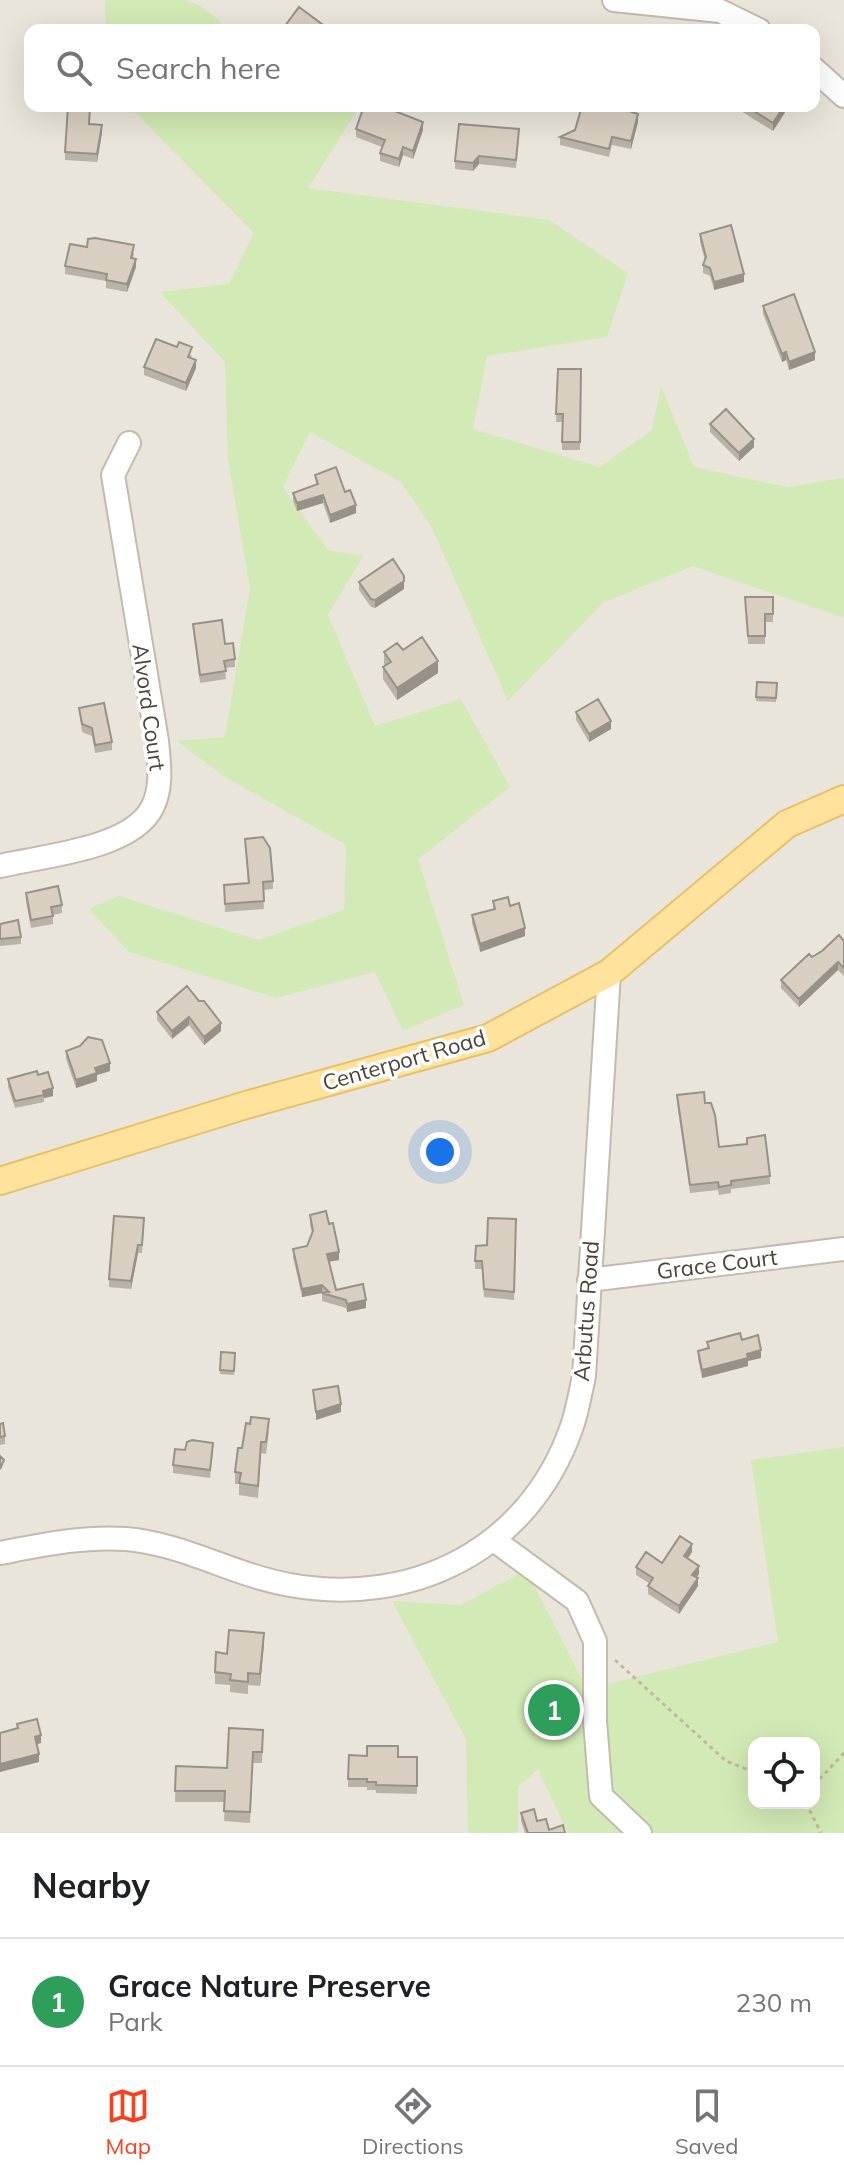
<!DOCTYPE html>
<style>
:root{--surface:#fff;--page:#f2f2f2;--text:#202124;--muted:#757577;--line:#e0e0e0;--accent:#fc3f1d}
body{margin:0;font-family:Mulish,sans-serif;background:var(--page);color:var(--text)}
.controls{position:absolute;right:24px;bottom:24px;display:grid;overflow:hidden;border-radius:16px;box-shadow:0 8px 32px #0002}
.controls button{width:72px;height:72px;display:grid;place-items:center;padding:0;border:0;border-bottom:2px solid var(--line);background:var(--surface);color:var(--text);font:40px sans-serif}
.you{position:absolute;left:440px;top:1152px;width:28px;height:28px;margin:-20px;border:6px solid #fff;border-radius:50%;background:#1a73e8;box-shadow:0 0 0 12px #1a73e833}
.badge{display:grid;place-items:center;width:52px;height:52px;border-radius:50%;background:var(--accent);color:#fff;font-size:26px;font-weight:700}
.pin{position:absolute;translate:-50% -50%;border:4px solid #fff;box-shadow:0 2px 8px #0006}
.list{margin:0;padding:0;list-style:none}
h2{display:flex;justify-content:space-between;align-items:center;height:104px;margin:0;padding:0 32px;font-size:34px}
h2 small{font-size:26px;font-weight:400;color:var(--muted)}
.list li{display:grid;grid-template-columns:52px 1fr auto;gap:24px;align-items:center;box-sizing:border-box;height:128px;padding:0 32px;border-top:2px solid var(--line)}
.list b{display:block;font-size:30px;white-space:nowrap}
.list p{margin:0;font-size:26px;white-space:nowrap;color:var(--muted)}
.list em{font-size:26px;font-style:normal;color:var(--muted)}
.icon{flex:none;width:44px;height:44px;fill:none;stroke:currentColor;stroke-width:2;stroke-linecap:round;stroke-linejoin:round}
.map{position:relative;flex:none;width:844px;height:1833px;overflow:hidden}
.search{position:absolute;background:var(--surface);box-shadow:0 8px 32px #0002;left:24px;right:24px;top:24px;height:88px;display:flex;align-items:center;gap:20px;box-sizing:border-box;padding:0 28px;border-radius:16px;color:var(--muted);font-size:30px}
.sheet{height:232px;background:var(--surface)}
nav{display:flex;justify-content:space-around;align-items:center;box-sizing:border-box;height:112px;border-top:2px solid var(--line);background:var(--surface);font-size:22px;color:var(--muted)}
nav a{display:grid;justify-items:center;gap:4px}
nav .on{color:var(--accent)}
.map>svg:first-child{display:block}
</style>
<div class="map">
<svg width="844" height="1833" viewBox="0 0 844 1833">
<rect width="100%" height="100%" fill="#f6f3ec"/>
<path fill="#eae5da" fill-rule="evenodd" d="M0 0H844V1773L814 1743H754V1803L781 1833H0ZM30 30H814V106H30Z"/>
<path fill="#d2eab5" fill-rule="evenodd" d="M105 0H186L201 6 230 30H106Z
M129 106H303L307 110 312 106H360L308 188 549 220 628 273 607 337 487 356 473 429 600 467 652 430 661 386 694 467 787 487 844 478V618L693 566 603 603 508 701 432 528 401 482 310 432 283 487 328 550 363 556 328 615 375 726 461 699 510 787 418 859 464 1005 403 1031 375 972 276 998 129 952 89 909 119 896 258 940 344 910 346 845 225 777 177 741 225 737 250 588 228 459 225 362 160 292 229 284 254 233Z
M844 1447V1833H568L538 1769 518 1787V1833H468L466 1739 392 1601 461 1605 526 1570 587 1689 778 1642 751 1460ZM754 1743H814V1803H754Z"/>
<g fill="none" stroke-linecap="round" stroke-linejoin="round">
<defs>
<path id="minor" d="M614 0 720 11 759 30
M814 69 844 96
M0 866C42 856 131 849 152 808 163 787 159 763 157 741L113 475 129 443
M589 1280 844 1249
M494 1540 577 1601 595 1641V1721L601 1796 640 1833
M0 1553C42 1545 83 1536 126 1539 184 1544 233 1575 290 1585 412 1607 528 1550 571 1429 577 1413 580 1394 584 1376L609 973"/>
<path id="major" d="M0 1181 246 1105 488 1038 609 973 787 824 844 799"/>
</defs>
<use href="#minor" stroke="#c2bbae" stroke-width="26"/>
<use href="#major" stroke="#e6c16a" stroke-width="30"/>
<path stroke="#c4b79f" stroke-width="3" stroke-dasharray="4 4" stroke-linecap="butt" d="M615 1660 726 1761 754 1772
M814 1785 844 1753
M806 1803 821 1833"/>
<use href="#minor" stroke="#fff" stroke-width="22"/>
<use href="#major" stroke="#ffe39c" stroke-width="26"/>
</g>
<path fill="#bab2a6" d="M733 106H787V109L773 131Z
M638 122 631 149 612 145 609 157 560 145V137Z
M89 124 102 133 97 162 65 160V152Z
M356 129 423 130 413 159 403 155 399 167 380 161V153L382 147 356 137Z
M519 137 516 168 479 164 473 171 455 169V161Z
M700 234 744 282 714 290 710 276 703 273V265L705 260 700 242Z
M87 247 134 253 133 259 136 267 127 292 106 288V281L65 274V266Z
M763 306 815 360 789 370 786 360 782 362 763 314Z
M192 355 191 358 196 368 186 391 144 375V367Z
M558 369H581L580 450H562V422H556Z
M710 424 754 447 739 461 710 432Z
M315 475 345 492 356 513 330 523 323 503 297 511 293 501V493L316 485Z
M404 576V589L375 608 371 607 359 590V582Z
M745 597H773V622H765V644H748Z
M193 624 225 644 235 659V667L225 668 226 679 200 683Z
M403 650 438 673 397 700 383 679V667L385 666 384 664V652Z
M757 682 777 683 776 702 756 701Z
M79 708 112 742V750L95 753 92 736 82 732Z
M576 712 611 729 589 742 576 720Z
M245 839 273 881V889L263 890 264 909 225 912 224 885 248 883Z
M26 893 62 905V913L53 915V924L31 928 26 901Z
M493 901 510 906 525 936 480 952 472 923V915L493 910Z
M0 924 21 937V944L0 946Z
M844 941V976L838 970 799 1007 781 988V980L812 957Z
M199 1001 221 1031 204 1045 189 1025 172 1039 157 1020V1012Z
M80 1046 110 1071 97 1075V1081L76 1088 66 1059V1051Z
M38 1075 53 1096 44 1098V1102L15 1108 8 1087V1079Z
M677 1095 705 1103 719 1147 770 1176V1184L731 1189V1193L719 1195 718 1190 690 1193 677 1103Z
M310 1215 339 1260 329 1262 336 1290 366 1308 347 1312 346 1308 322 1301V1293L302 1297 293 1257V1249L307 1246 312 1234 310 1223Z
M516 1219 514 1300 484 1297 482 1269H475L476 1246 487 1245Z
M144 1226 142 1253H138L131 1289 109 1287V1279Z
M742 1340 761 1358 748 1361V1366L702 1378 698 1359V1351L707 1349V1342Z
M221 1352 235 1353 234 1375 220 1374Z
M0 1424 5 1436V1444L0 1445Z
M269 1431 266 1454 261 1453 258 1498 239 1495V1484H235V1472L242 1448Z
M185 1450 213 1451 210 1478 173 1473V1465Z
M692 1552 688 1558 699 1574 696 1577 698 1586 679 1614 648 1594V1586L649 1583 636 1575V1567L662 1563Z
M264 1644 260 1686 248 1685V1694L230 1692V1685L215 1684V1672L227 1654Z
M263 1740 262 1763H253L250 1823 224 1821 225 1802H175L176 1766 227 1768Z
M349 1755 417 1757V1794L376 1793V1790H367V1787H348Z
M521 1813 549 1830 565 1833H525L521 1821Z"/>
<path fill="#979187" d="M784 106H787V109L773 131V123Z
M638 114V122L631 149V141Z
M423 122V130L413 159V151Z
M102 125V133L97 162V154Z
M403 147V155L399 167V159Z
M479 156V164L473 171V163Z
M136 259V267L127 292V284Z
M744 274V282L714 290V282Z
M786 352V360L782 362V354Z
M815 352V360L789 370V362Z
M196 360V368L186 391V383Z
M754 439V447L739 461V453Z
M323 495V503L297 511V503Z
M356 505V513L330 523V515Z
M404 581V589L375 608V600Z
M438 661V673L397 700V688Z
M611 721V729L589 742V734Z
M525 928V936L480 952V944Z
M838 962V970L799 1007V999Z
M189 1017V1025L172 1039V1031Z
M221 1023V1031L204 1045V1037Z
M110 1063V1071L97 1075V1081L76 1088V1080L95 1068Z
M53 1088V1096L44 1098 43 1091Z
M138 1245V1253L131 1289V1281Z
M339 1252V1260L327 1262V1254Z
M322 1285V1293L302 1297V1289Z
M366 1300V1308L347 1312V1304Z
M761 1350V1358L748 1361V1366L702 1378V1370Z
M341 1404V1412L316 1420V1412Z
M692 1544V1552L684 1564V1556Z
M699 1566V1574L692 1583V1575Z
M698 1578V1586L679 1614V1606Z
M264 1633V1644L260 1686V1674Z
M41 1735V1743L35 1745V1737Z
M39 1754V1762L0 1772V1764Z"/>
<path fill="#d8cfc1" stroke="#979187" stroke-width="2" d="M299 7 330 30 333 26 338 30H282Z
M68 106H90L89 124 102 125 97 154 65 152Z
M364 106H382L423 122 413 151 403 147 399 159 380 153 385 140 356 129Z
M582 106H614L638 114 631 141 612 137 609 149 560 137 575 130Z
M746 106H784L773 123Z
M459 124 519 129 516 160 479 156 473 163 455 161Z
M731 225 744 274 714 282 710 268 703 265 706 257 700 234Z
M95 238 134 245 131 258 136 259 127 284 106 280 107 274 65 266 70 244 87 247 88 239Z
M794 294 815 352 789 362 786 352 782 354 763 306Z
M156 339 177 347 179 342 192 347 188 357 196 360 186 383 144 367Z
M558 369H581L580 442H562L563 414H556Z
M726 409 754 439 739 453 710 424Z
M336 467 345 492 350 490 356 505 330 515 323 495 297 503 293 493 318 484 315 475Z
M393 559 404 576V581L375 600 371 599 359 582Z
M745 597H773V614H765V636H748Z
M222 620 225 644 233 643 235 659 224 661 226 671 200 675 193 624Z
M422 637 438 661 397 688 383 667 391 662 384 652 397 643 403 650Z
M757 682 777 683 776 698 756 697Z
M598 699 611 721 589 734 576 712Z
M104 703 112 742 95 745 92 728 82 724 79 708Z
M263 837 270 848 273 881 263 882 264 901 225 904 224 885 249 883 245 839Z
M58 886 62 905 51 907 53 916 31 920 26 893Z
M508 897 510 906 519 903 525 928 480 944 472 915 495 909 493 901Z
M18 920 21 937 0 939V924Z
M839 935 844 941V968L838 962 799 999 781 980 809 954 812 957 822 951Z
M187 986 199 1001H204L221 1023 204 1037 189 1017 172 1031 157 1012Z
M88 1037 102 1040 110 1063 95 1068 97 1073 76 1080 66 1051 80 1046Z
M37 1071 38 1075 48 1072 53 1088 43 1091 44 1095 15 1101 8 1079Z
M704 1092 705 1103H711L715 1115 719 1147 747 1144V1138L765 1135 770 1176 731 1181V1185L719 1187 718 1182 690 1185 677 1095Z
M326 1211 329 1224 333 1223 339 1252 327 1254 336 1290 363 1284 366 1300 347 1304 346 1300 322 1293 329 1292 322 1285 302 1289 293 1249 307 1246 313 1231 310 1215Z
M114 1216 144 1218 142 1245H138L131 1281 109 1279Z
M488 1218 516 1219 514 1292 484 1289 482 1261H475L476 1246 487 1245Z
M740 1333 742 1340 758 1335 761 1350 747 1354 748 1358 702 1370 698 1351 709 1348 707 1342Z
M221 1352 235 1353 234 1371 220 1370Z
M338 1386 341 1404 316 1412 313 1390Z
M251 1417 269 1419 266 1442H261L258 1486 239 1483 241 1473 235 1472 238 1448H242L246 1423 250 1424Z
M3 1423 5 1436 0 1437V1424Z
M192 1440 213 1443 210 1470 173 1465 175 1449 185 1450 187 1442Z
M0 1456 4 1460 0 1469Z
M680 1536 692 1544 684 1556 699 1566 692 1575 698 1578 679 1606 648 1586 653 1578 636 1567 646 1552 662 1563Z
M229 1630 264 1633 260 1674 248 1673V1682L230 1680 231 1674 215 1672 216 1652 227 1654Z
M37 1719 41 1735 35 1737 39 1754 0 1764V1733L18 1728 17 1724Z
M229 1728 263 1730 262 1752H253L250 1812 224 1811 225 1791H175L176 1766 227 1768Z
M367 1746H398V1757H417V1786L376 1785V1782H367V1779H348L349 1755 367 1756Z
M534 1809 537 1821 546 1819 549 1830 563 1825 565 1833H528L521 1813Z"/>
<g text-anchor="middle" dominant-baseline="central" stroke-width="7" stroke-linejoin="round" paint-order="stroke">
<g font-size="22" fill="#4b4439" stroke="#fff">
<text transform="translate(149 707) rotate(82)">Alvord Court</text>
<text transform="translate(404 1060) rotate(-16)">Centerport Road</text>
<text transform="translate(717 1264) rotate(-7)">Grace Court</text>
<text transform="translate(586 1311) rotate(-86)">Arbutus Road</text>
</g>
</g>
</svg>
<div class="controls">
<button><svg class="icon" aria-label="locate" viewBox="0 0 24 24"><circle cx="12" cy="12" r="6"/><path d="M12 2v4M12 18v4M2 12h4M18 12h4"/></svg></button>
</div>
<div class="you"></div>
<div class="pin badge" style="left:554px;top:1710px;background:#2e9e5b">1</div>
<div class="search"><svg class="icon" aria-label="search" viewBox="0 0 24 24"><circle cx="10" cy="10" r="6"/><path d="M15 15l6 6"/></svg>Search here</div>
</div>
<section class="sheet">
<h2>Nearby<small></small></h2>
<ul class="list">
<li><span class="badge" style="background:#2e9e5b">1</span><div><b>Grace Nature Preserve</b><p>Park</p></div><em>230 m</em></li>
</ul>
</section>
<nav>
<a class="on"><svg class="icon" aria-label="map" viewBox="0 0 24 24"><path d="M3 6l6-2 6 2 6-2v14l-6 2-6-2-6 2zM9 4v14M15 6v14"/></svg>Map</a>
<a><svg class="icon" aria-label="directions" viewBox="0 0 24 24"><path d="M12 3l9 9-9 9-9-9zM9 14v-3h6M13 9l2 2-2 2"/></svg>Directions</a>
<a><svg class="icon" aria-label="saved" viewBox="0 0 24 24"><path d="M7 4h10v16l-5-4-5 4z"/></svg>Saved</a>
</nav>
